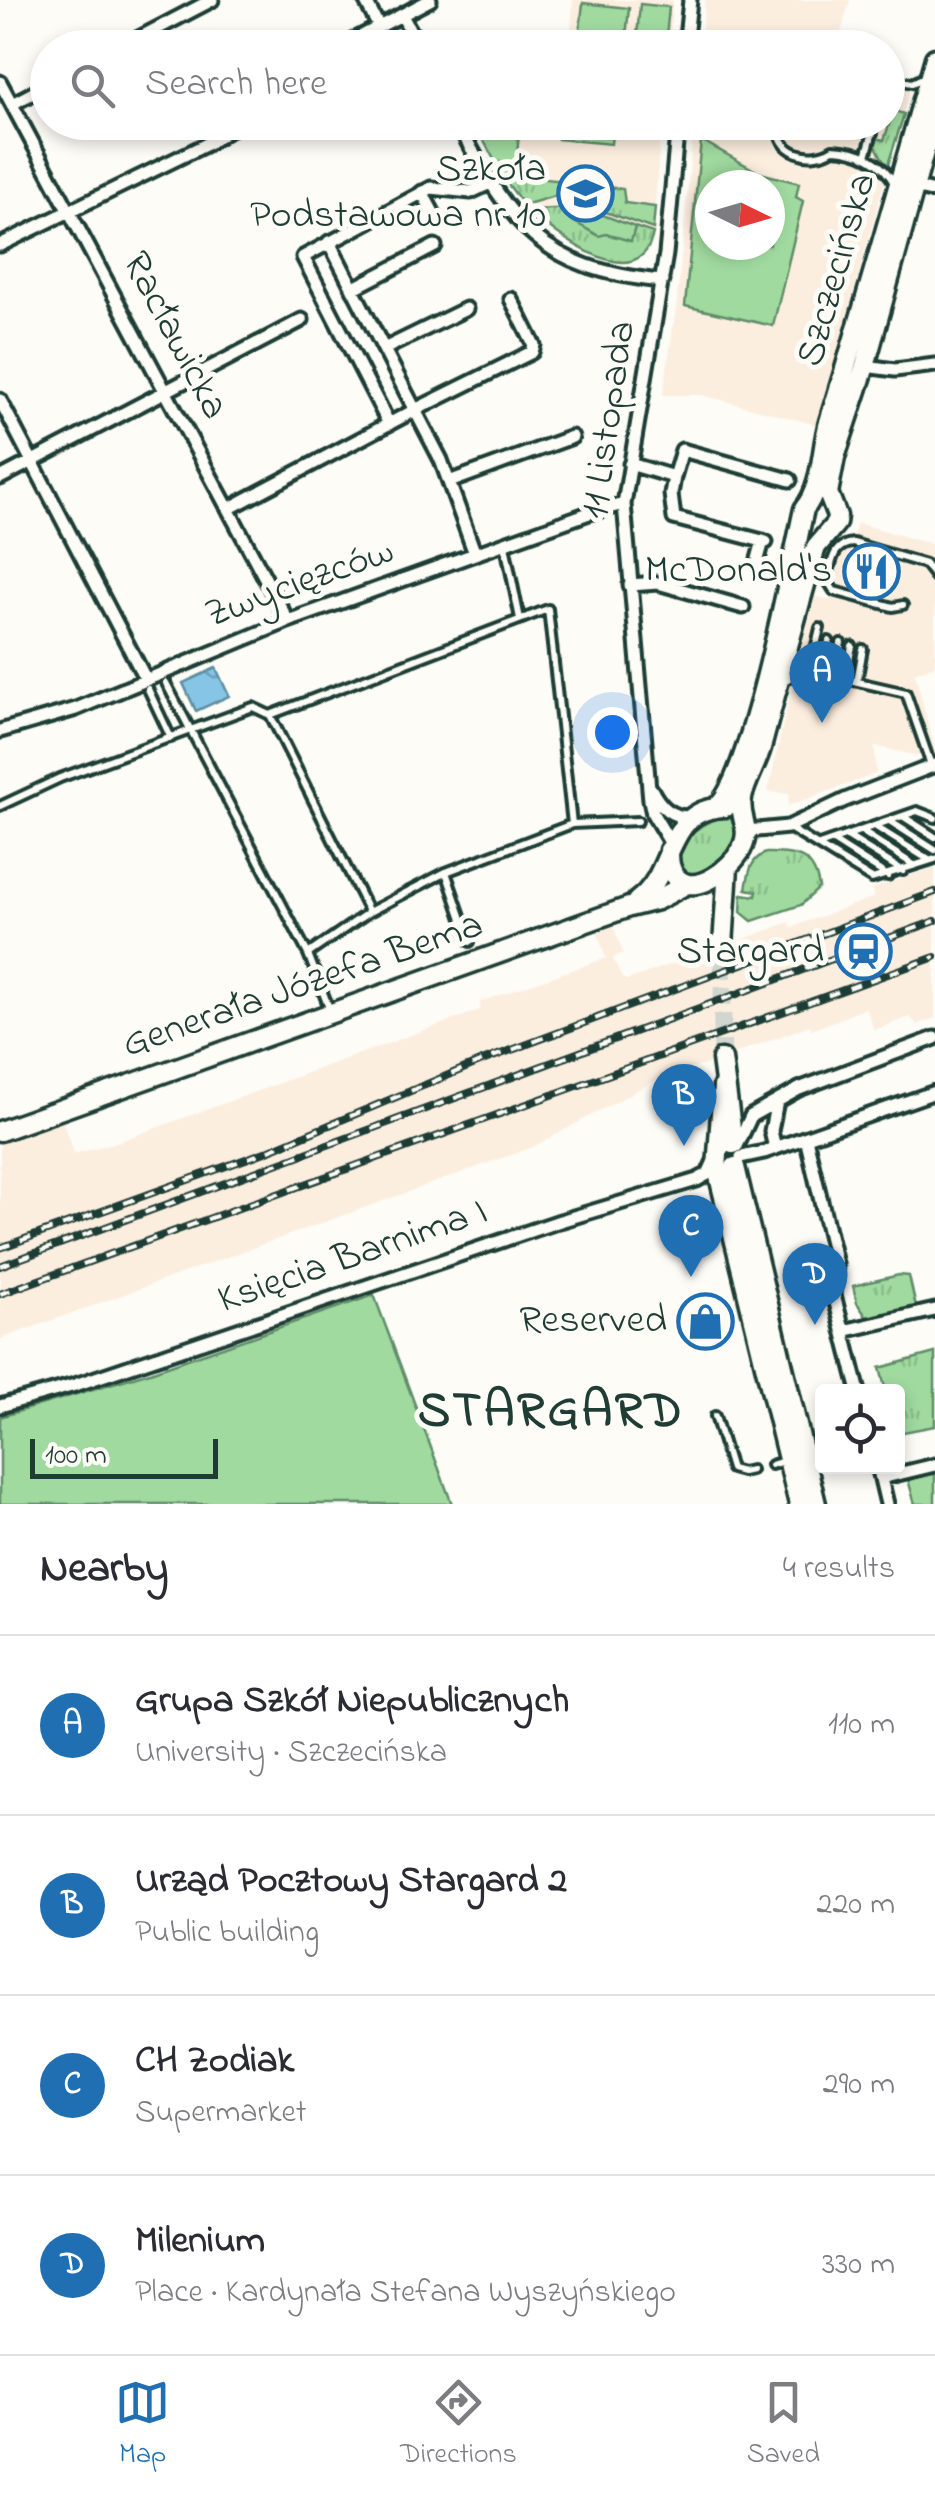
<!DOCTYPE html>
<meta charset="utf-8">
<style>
:root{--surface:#fff;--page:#f2f2f3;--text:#2b2b33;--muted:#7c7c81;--line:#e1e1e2;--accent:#1f6fb2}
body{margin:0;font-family:"Indie Flower",sans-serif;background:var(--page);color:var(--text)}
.controls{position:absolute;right:30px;bottom:30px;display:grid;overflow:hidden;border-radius:10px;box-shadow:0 5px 15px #0003}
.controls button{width:90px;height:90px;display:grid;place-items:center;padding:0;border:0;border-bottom:2px solid var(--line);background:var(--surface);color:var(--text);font:50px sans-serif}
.compass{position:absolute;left:695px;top:170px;width:90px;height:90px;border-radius:50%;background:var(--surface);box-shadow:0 5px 15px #0003;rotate:95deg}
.scale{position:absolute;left:30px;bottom:25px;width:188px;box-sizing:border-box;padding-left:10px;border:5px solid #1f3d34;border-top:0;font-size:28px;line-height:35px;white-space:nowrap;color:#1f3d34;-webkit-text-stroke:8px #fdfcf7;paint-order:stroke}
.you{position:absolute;left:612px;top:732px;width:35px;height:35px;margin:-25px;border:8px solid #fff;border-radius:50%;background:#1a73e8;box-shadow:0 0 0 15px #1a73e833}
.badge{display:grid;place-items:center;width:65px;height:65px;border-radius:50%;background:var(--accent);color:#fff;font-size:32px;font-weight:700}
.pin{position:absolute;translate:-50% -82px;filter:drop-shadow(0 2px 5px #0008)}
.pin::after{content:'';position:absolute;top:52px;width:35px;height:30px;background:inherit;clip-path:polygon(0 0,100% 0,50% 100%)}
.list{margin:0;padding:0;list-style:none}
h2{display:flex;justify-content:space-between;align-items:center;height:130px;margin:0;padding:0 40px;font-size:42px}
h2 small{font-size:32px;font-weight:400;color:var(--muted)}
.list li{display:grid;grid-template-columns:65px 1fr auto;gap:30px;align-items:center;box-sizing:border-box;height:180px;padding:0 40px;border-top:2px solid var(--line)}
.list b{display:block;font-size:38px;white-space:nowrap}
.list p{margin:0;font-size:32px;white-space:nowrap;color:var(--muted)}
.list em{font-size:32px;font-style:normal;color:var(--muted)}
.icon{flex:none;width:55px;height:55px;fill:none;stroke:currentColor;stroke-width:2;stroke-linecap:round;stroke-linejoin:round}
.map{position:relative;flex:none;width:935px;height:1504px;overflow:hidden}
.search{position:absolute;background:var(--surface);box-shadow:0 5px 15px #0003;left:30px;right:30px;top:30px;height:110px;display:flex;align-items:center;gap:25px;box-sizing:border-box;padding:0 35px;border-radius:55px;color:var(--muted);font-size:38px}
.sheet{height:850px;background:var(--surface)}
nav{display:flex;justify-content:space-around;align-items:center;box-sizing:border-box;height:140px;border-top:2px solid var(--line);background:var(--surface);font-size:28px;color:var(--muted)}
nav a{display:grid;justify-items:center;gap:5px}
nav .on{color:var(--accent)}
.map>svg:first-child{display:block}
</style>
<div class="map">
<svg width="935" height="1504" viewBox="0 0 935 1504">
<defs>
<pattern id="grass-tufts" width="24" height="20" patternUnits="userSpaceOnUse" patternTransform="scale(2.5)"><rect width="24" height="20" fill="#a0da9f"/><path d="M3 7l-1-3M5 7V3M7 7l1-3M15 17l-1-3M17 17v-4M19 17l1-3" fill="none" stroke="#89bc8a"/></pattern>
<pattern id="water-ripples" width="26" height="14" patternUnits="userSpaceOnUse" patternTransform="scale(2.5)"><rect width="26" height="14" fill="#86c5e6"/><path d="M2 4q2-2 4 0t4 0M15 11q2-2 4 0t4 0" fill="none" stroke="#6da1bb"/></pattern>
</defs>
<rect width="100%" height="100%" fill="#fdfcf7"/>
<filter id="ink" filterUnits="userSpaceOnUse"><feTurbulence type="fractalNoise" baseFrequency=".01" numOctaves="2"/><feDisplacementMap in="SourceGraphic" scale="20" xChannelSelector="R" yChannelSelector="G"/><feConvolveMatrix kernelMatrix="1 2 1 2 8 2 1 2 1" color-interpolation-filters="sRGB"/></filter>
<g filter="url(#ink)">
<path fill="#fceedf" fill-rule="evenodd" d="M573 0H673L669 47 570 48Z
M705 0H850L837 47 700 48Z
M888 72 913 79 817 425 702 395H663L677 301 694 123 888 122ZM710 185H770V245H710Z
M474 123H661L653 233 647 253 631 263 602 257 571 243 542 222 507 183Z
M857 523 935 545V665L915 673 935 751 918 756 875 746 876 774 788 806 789 794 768 792 790 693 797 682H793L795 669 815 596 829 600 831 597 821 587 832 549 841 541 852 538Z
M935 867V1018L917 1025 910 1017 874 1030 866 1008 812 1030 810 1025 705 1065 665 1075 533 1147 0 1339V1142L62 1120 74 1154 120 1141 480 1010V1002L606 958 597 931 613 925 623 953 613 958 622 978 627 980 672 964 696 962 738 947 739 941 789 922 792 927 874 897 872 889Z"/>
<path fill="url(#grass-tufts)" stroke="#608c6a" stroke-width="2.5" d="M888 109 904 114 887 168 874 142 875 138 884 140 891 119Z
M474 123H520L515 176 566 181 565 193 524 205 507 183Z
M577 183 623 189 625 203 655 207 653 229 600 210 589 200 590 190 577 188Z
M573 208 571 220 630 241 635 227 653 233C640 299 556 235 529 210Z
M724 817 731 818 739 826C734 850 713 881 685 873L677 858C685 835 700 822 724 817Z
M766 853C795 854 814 853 819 888L801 905 752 921 741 912 742 894 756 896 757 891 746 889C749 873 750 859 766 853Z
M899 1275 909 1276 916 1307 868 1319 857 1303 853 1286Z
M935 1353V1426L898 1433V1392L886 1391 880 1368Z
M935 1469V1504H915L907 1476Z"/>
<path fill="#a0da9f" stroke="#608c6a" stroke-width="2.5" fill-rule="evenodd" d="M583 3 629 8 625 47H578Z
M640 4 669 7 665 47H636Z
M559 123H613L611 144 558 139Z
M701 140 760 173 799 183 796 197 803 201 773 326 685 306ZM710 185H770V245H710Z
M573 208 587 209 635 227 631 241 606 234 599 236 571 220Z
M374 1295 452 1504H0V1417L150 1372Z"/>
<path fill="url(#water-ripples)" stroke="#5d8f9f" stroke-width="2.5" d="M216 668 229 696 196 711 183 683Z"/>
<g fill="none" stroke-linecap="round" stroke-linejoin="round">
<path stroke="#d1d6d0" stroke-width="18" stroke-dasharray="18 9" stroke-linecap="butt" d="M722 1059 723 946"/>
<defs>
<path id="lane" d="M888 78 912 83 925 77
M779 122C775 154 811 163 833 149 859 150 883 161 895 185
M866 156 876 122
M505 545 520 619
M903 605 893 607 834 591 827 580C832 563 832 544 853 543L925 564 935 577
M810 671 820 628
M822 674 829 641
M834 676 841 643
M845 678 852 646
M785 681 797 672 810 671 906 693 931 765
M857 681 863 649
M166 683 308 954 331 1013
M148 689 171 738
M0 806 60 778 253 707 270 715
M904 817 935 837
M891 822 935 850
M572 824 446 872 369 912 270 715 548 609 572 824 638 821
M876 827 929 860
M789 828 872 879 935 859
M861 831 914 865
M847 836 903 871
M833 841 888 876
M819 845 917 811 935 818
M446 872 470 942
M308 954 369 912
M715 1416 731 1469 742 1472 751 1470
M771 1465 787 1460"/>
<path id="street" d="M365 0 379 27
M402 15 419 48
M120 48 212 0
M339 48 430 0
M685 48 690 0
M0 82 288 621
M12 104 48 85
M457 122C511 225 541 269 662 281
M914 187 935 192
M422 192 436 218
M329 242 415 410 532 352 534 345 511 299
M0 245 205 145 242 122
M354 288 435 246
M384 349 466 309
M865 366 895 370 935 365
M0 400 145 678
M389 424 303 257 431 188 471 192 490 183
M630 464 674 477 682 450 790 480
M674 477 671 494 674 518 766 542
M0 478 302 320
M449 482 572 437
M228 509 415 410 441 460 475 554
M758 559 763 541
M630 585 658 583 743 607
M0 731 76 709 288 621 589 513 624 504
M651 789C660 807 672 819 694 817
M747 831 788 827 845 800 935 765
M671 844 653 814 650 800 624 504 666 254 678 122
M806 1138 836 1264 834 1295 859 1392
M737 1146 751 1116 799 1089 935 1038
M775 1148 771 1131 777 1101
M741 1157 764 1152 935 1092
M843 1331 935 1310
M0 1406 75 1385 560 1221 697 1180 708 1174 714 1161
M878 1466 887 1504
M881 1478 935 1465"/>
<path id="secondary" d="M716 807C751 781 792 562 804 509 823 486 821 450 829 422 866 301 900 180 935 58
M669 850C669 860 669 871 678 879 697 896 731 868 741 850 753 827 738 819 742 798 745 782 756 765 761 748 779 681 796 613 816 547L836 523 837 516 828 493 835 457 865 366 935 112
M637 901C677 873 663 808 726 807
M723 946 728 867
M722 1059 733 1144
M723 1086 717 1168 799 1504
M0 1131 629 907 657 900 687 884
M735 1167 816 1504"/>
</defs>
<use href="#lane" stroke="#1f3d34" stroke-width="14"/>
<use href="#street" stroke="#1f3d34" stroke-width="19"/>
<use href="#secondary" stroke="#1f3d34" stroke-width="25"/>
<use href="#lane" stroke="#fdfcf7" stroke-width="6"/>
<use href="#street" stroke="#fdfcf7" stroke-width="11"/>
<use href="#secondary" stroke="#fdfcf7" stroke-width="18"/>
<defs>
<path id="rail" d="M0 1248 265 1152 482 1061 935 892
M0 1266 935 921
M0 1294 935 957"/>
</defs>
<use href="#rail" stroke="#1f3d34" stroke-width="8"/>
<use href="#rail" stroke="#fdfcf7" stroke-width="4" stroke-dasharray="11" stroke-linecap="butt"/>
</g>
</g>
<defs>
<symbol id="school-ring" viewBox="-11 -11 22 22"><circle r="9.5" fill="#fdfcf7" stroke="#1f6fb2" stroke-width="1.5"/><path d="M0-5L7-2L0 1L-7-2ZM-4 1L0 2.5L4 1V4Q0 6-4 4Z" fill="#1f6fb2"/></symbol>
<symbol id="restaurant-ring" viewBox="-11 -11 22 22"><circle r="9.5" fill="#fdfcf7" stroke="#1f6fb2" stroke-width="1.5"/><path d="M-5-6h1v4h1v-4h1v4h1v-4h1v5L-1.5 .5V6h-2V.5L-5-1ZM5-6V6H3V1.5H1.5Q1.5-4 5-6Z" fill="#1f6fb2"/></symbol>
<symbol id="station-ring" viewBox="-11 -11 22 22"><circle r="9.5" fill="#fdfcf7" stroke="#1f6fb2" stroke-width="1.5"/><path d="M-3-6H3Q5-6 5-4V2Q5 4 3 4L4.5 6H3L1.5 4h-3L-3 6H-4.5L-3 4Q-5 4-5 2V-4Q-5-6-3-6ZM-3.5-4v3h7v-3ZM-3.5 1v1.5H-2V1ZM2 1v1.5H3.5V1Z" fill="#1f6fb2"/></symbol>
<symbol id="shop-ring" viewBox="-11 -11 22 22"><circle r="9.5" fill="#fdfcf7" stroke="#1f6fb2" stroke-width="1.5"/><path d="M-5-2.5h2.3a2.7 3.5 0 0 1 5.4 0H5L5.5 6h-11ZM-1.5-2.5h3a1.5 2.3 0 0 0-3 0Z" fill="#1f6fb2"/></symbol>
</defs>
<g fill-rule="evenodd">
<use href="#school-ring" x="554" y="162" width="63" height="63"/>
<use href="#restaurant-ring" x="840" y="540" width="63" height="63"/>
<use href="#station-ring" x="832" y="920" width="63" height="63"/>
<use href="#shop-ring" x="674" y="1290" width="63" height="63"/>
</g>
<g text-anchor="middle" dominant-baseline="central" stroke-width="10" stroke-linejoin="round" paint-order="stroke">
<g font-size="40" fill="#1f3d34" stroke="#fdfcf7" text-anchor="end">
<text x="546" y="170">Szkoła<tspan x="546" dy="46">Podstawowa nr 10</tspan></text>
<text x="832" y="571">McDonald's</text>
<text x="824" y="952">Stargard</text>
<text x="667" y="1321">Reserved</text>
</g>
<g font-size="40" fill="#1f3d34" stroke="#fdfcf7">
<text transform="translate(838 270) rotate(-74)">Szczecińska</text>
<text transform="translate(174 336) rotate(62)">Racławicka</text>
<text transform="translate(610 420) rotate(-82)">11 Listopada</text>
<text transform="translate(300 584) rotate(-20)">Zwycięzców</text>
<text transform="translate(303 986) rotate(-19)">Generała Józefa Bema</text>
<text transform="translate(353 1257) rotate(-19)">Księcia Barnima I</text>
</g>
<g font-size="50" font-weight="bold" letter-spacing="2.5" fill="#1f3d34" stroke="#fdfcf7">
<text x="551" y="1412">STARGARD</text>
</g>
</g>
</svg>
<div class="controls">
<button><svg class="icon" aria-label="locate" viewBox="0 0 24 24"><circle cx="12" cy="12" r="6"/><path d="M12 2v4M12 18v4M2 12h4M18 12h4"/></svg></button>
</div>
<svg class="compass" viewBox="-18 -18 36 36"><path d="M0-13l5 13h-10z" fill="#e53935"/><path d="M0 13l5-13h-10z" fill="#7c7c81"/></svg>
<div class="scale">100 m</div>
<div class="you"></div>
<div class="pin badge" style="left:822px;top:723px">A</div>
<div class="pin badge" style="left:684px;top:1146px">B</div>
<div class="pin badge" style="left:691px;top:1277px">C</div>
<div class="pin badge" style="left:815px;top:1325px">D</div>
<div class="search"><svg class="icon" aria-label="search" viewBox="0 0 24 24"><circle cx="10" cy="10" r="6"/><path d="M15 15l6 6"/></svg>Search here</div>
</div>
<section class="sheet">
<h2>Nearby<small>4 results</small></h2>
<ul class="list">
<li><span class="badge">A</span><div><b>Grupa Szkół Niepublicznych</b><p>University · Szczecińska</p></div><em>110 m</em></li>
<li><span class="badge">B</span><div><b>Urząd Pocztowy Stargard 2</b><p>Public building</p></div><em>220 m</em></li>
<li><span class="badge">C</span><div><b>CH Zodiak</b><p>Supermarket</p></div><em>290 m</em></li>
<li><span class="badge">D</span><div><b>Milenium</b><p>Place · Kardynała Stefana Wyszyńskiego</p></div><em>330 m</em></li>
</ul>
</section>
<nav>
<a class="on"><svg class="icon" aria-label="map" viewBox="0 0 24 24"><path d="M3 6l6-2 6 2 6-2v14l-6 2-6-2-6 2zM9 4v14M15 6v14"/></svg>Map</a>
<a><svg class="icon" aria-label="directions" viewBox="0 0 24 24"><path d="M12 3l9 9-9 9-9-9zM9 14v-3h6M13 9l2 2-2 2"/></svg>Directions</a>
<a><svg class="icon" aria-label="saved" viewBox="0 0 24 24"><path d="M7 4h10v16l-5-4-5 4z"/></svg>Saved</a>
</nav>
